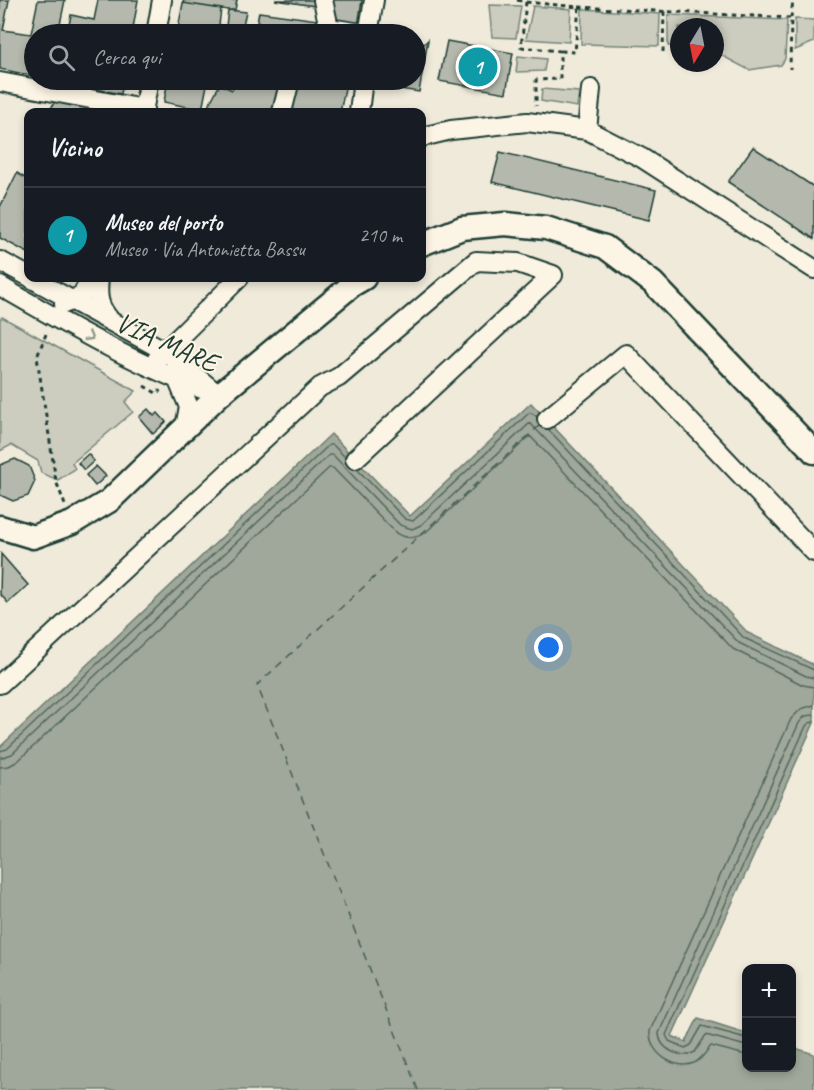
<!DOCTYPE html>
<html lang="it">
<meta charset="utf-8">
<style>
:root{--surface:#171b24;--page:#242831;--text:#f1f3f6;--muted:#9ea1a6;--line:#363941;--accent:#d1495b}
body{margin:0;font-family:Caveat,sans-serif;background:var(--page);color:var(--text)}
.controls{position:absolute;right:18px;bottom:18px;display:grid;overflow:hidden;border-radius:12px;box-shadow:0 3px 9px #0003}
.controls button{width:54px;height:54px;display:grid;place-items:center;padding:0;border:0;border-bottom:2px solid var(--line);background:var(--surface);color:var(--text);font:30px sans-serif}
.compass{position:absolute;left:670px;top:18px;width:54px;height:54px;border-radius:50%;background:var(--surface);box-shadow:0 3px 9px #0003;rotate:190deg}
.you{position:absolute;left:549px;top:648px;width:21px;height:21px;margin:-15px;border:4px solid #fff;border-radius:50%;background:#1a73e8;box-shadow:0 0 0 9px #1a73e833}
.badge{display:grid;place-items:center;width:39px;height:39px;border-radius:50%;background:var(--accent);color:#fff;font-size:20px;font-weight:700}
.pin{position:absolute;translate:-50% -50%;border:3px solid #fff;box-shadow:0 2px 6px #0006}
.list{margin:0;padding:0;list-style:none}
h2{display:flex;justify-content:space-between;align-items:center;height:78px;margin:0;padding:0 24px;font-size:26px}
h2 small{font-size:20px;font-weight:400;color:var(--muted)}
.list li{display:grid;grid-template-columns:39px 1fr auto;gap:18px;align-items:center;box-sizing:border-box;height:96px;padding:0 24px;border-top:2px solid var(--line)}
.list b{display:block;font-size:22px;white-space:nowrap}
.list p{margin:0;font-size:20px;white-space:nowrap;color:var(--muted)}
.list em{font-size:20px;font-style:normal;color:var(--muted)}
.icon{flex:none;width:33px;height:33px;fill:none;stroke:currentColor;stroke-width:2;stroke-linecap:round;stroke-linejoin:round}
.map{position:relative;flex:none;width:814px;height:1090px;overflow:hidden}
.search{position:absolute;background:var(--surface);box-shadow:0 3px 9px #0003;left:24px;top:24px;width:402px;height:66px;display:flex;align-items:center;gap:15px;box-sizing:border-box;padding:0 21px;border-radius:33px;color:var(--muted);font-size:22px}
.panel{position:absolute;background:var(--surface);box-shadow:0 3px 9px #0003;left:24px;top:108px;width:402px;height:174px;border-radius:12px}
.map>svg:first-child{display:block}
</style>
<div class="map">
<svg width="814" height="1090" viewBox="0 0 814 1090">
<rect width="100%" height="100%" fill="#efeada"/>
<filter id="ink" filterUnits="userSpaceOnUse"><feTurbulence type="fractalNoise" baseFrequency=".0167" numOctaves="2"/><feDisplacementMap in="SourceGraphic" scale="12" xChannelSelector="R" yChannelSelector="G"/><feConvolveMatrix kernelMatrix="1 2 1 2 8 2 1 2 1" color-interpolation-filters="sRGB"/></filter>
<g filter="url(#ink)">
<path fill="#cccdbf" stroke="#76857a" stroke-width="1.5" d="M489 5 521 6 516 38 492 37Z
M533 6 571 9 569 42 526 39Z
M582 9 660 14 659 46 581 44Z
M668 15 787 20 785 59 781 65 749 70 715 52V27H679V46H668Z
M795 19 814 20V42L795 50Z
M518 56 546 59 544 71 516 72Z
M542 89 579 92 577 107 541 101Z
M72 309 143 348 141 350 123 347 65 314 66 311Z
M2 317 136 391 125 402 133 412 72 463 75 469 58 480 41 473 38 461 11 445 0 451V320Z"/>
<path fill="#9fa89a" stroke="#6c7d71" stroke-width="1.5" d="M531 403 748 633 814 665V723L672 1036 686 1042 698 1018 746 1033V1068H792V1047L814 1054V1090H0V747L331 434 410 516Z"/>
<g fill="none" stroke-linecap="round" stroke-linejoin="round">
<path stroke="#52685d" stroke-width="1.5" d="M548 429 744 638 814 670
M357 469 405 519 413 521 529 413H532L537 417
M0 751 7 749 329 445H333L345 457
M0 758 12 754 329 455H333L400 525 412 529 421 525 530 423 739 643 806 676 814 678
M0 767 9 766 18 761 329 468H333L396 533C406 539 416 539 426 532L530 436 733 649 803 685 814 687
M746 1038 702 1026 691 1045 685 1048 669 1041 666 1035 806 726 809 723 814 722
M746 1046 706 1035 695 1052C681 1060 659 1049 659 1033L799 723 805 716 814 715
M746 1055 711 1046C705 1052 703 1059 694 1063 674 1071 648 1052 650 1031L791 719 801 709 814 705"/>
<path stroke="#455d53" stroke-width="1.5" stroke-dasharray="8 6" stroke-linecap="butt" d="M418 1090 257 685 541 424"/>
</g>
<path fill="#b5b9ad" stroke="#1f3d34" stroke-width="1.5" d="M0 0H9L3 30 31 34 38 0H65L58 34H34V76L0 69Z
M98 0H138L132 34H108L69 25 71 15 94 20Z
M184 0H237L235 10H228L183 3Z
M275 0H314L315 6Z
M331 0H362L358 26 336 22Z
M183 3 221 9 219 25 226 26 228 10 246 12 242 29 266 34H177Z
M259 12 318 20 312 34H267L270 25 257 22Z
M428 40 419 92 373 85 378 80H416V52Z
M447 41 513 53 506 93 439 81Z
M51 80H123L121 94Z
M168 80H208L202 110 164 102Z
M238 80H258L283 89 274 112H205L220 84 232 90Z
M294 80H347L340 112H288Z
M56 99 74 102 105 112H49Z
M753 147 814 187V239L728 182Z
M500 152 656 190 649 220 492 182Z
M17 173 28 180V253L0 238V207Z
M148 409 154 416 158 413 166 422 153 434 139 417Z
M88 454 94 461 84 470 78 463Z
M15 459 29 466 35 481 28 496 13 501 0 495V465Z
M96 466 106 476 95 486 86 475Z
M1 554 28 585 8 603 0 594Z"/>
<g fill="none" stroke-linecap="round" stroke-linejoin="round">
<defs>
<path id="minor" d="M323 0 329 28 368 34
M156 34 162 0
M368 34 374 0
M0 82 144 109
M143 112 149 80
M282 112 290 80
M359 112 363 80
M587 130 591 89
M422 137 451 130 527 122 587 130 642 158 814 269
M0 261 28 276
M31 278 165 351 210 388
M99 278C97 296 98 306 110 320
M0 286C71 327 141 368 219 395
M64 304 82 295 91 278
M157 359 239 278
M178 381 189 407 185 427
M547 419 626 354 814 552
M0 684 320 387 339 377 476 261 518 263 553 275 355 459"/>
<path id="major" d="M422 244 462 228 505 224 546 228 605 247 653 283 814 452
M0 527 33 537 72 523 109 501 219 395 352 285 364 278"/>
</defs>
<use href="#minor" stroke="#1f3d34" stroke-width="22"/>
<use href="#major" stroke="#1f3d34" stroke-width="27"/>
<path stroke="#1f3d34" stroke-width="3" stroke-dasharray="4.5 4.5" stroke-linecap="butt" d="M517 0 526 2 521 47 560 51V79L536 80V106
M526 2 579 7 575 52 560 51
M579 7 791 18 790 69
M791 18 793 0
M663 52 664 11
M46 334 37 357 56 481 65 505
M144 386 158 394 160 390"/>
<use href="#minor" stroke="#fcf5e5" stroke-width="18"/>
<use href="#major" stroke="#fcf5e5" stroke-width="22"/>
</g>
<defs><path id="oneway-chevron" d="M-2-3.5L2.5 0L-2 3.5" fill="none" stroke-width="1.6" stroke-linecap="round" stroke-linejoin="round" transform="scale(1.5)"/></defs>
<use stroke="#8e998c" href="#oneway-chevron" transform="translate(89 337) rotate(30)"/>
</g>
<g text-anchor="middle" dominant-baseline="central" stroke-width="4.5" stroke-linejoin="round" paint-order="stroke">
<g font-size="28" fill="#1f3d34" stroke="#fcf5e5">
<text transform="translate(167 342) rotate(24)">VIA MARE</text>
</g>
</g>
</svg>
<div class="controls">
<button>+</button>
<button>−</button>
</div>
<svg class="compass" viewBox="-18 -18 36 36"><path d="M0-13l5 13h-10z" fill="#e53935"/><path d="M0 13l5-13h-10z" fill="#9ea1a6"/></svg>
<div class="you"></div>
<div class="pin badge" style="left:478px;top:67px;background:#0f9aa8">1</div>
<div class="search"><svg class="icon" aria-label="search" viewBox="0 0 24 24"><circle cx="10" cy="10" r="6"/><path d="M15 15l6 6"/></svg>Cerca qui</div>
<section class="panel">
<h2>Vicino<small></small></h2>
<ul class="list">
<li><span class="badge" style="background:#0f9aa8">1</span><div><b>Museo del porto</b><p>Museo · Via Antonietta Bassu</p></div><em>210 m</em></li>
</ul>
</section>
</div>
